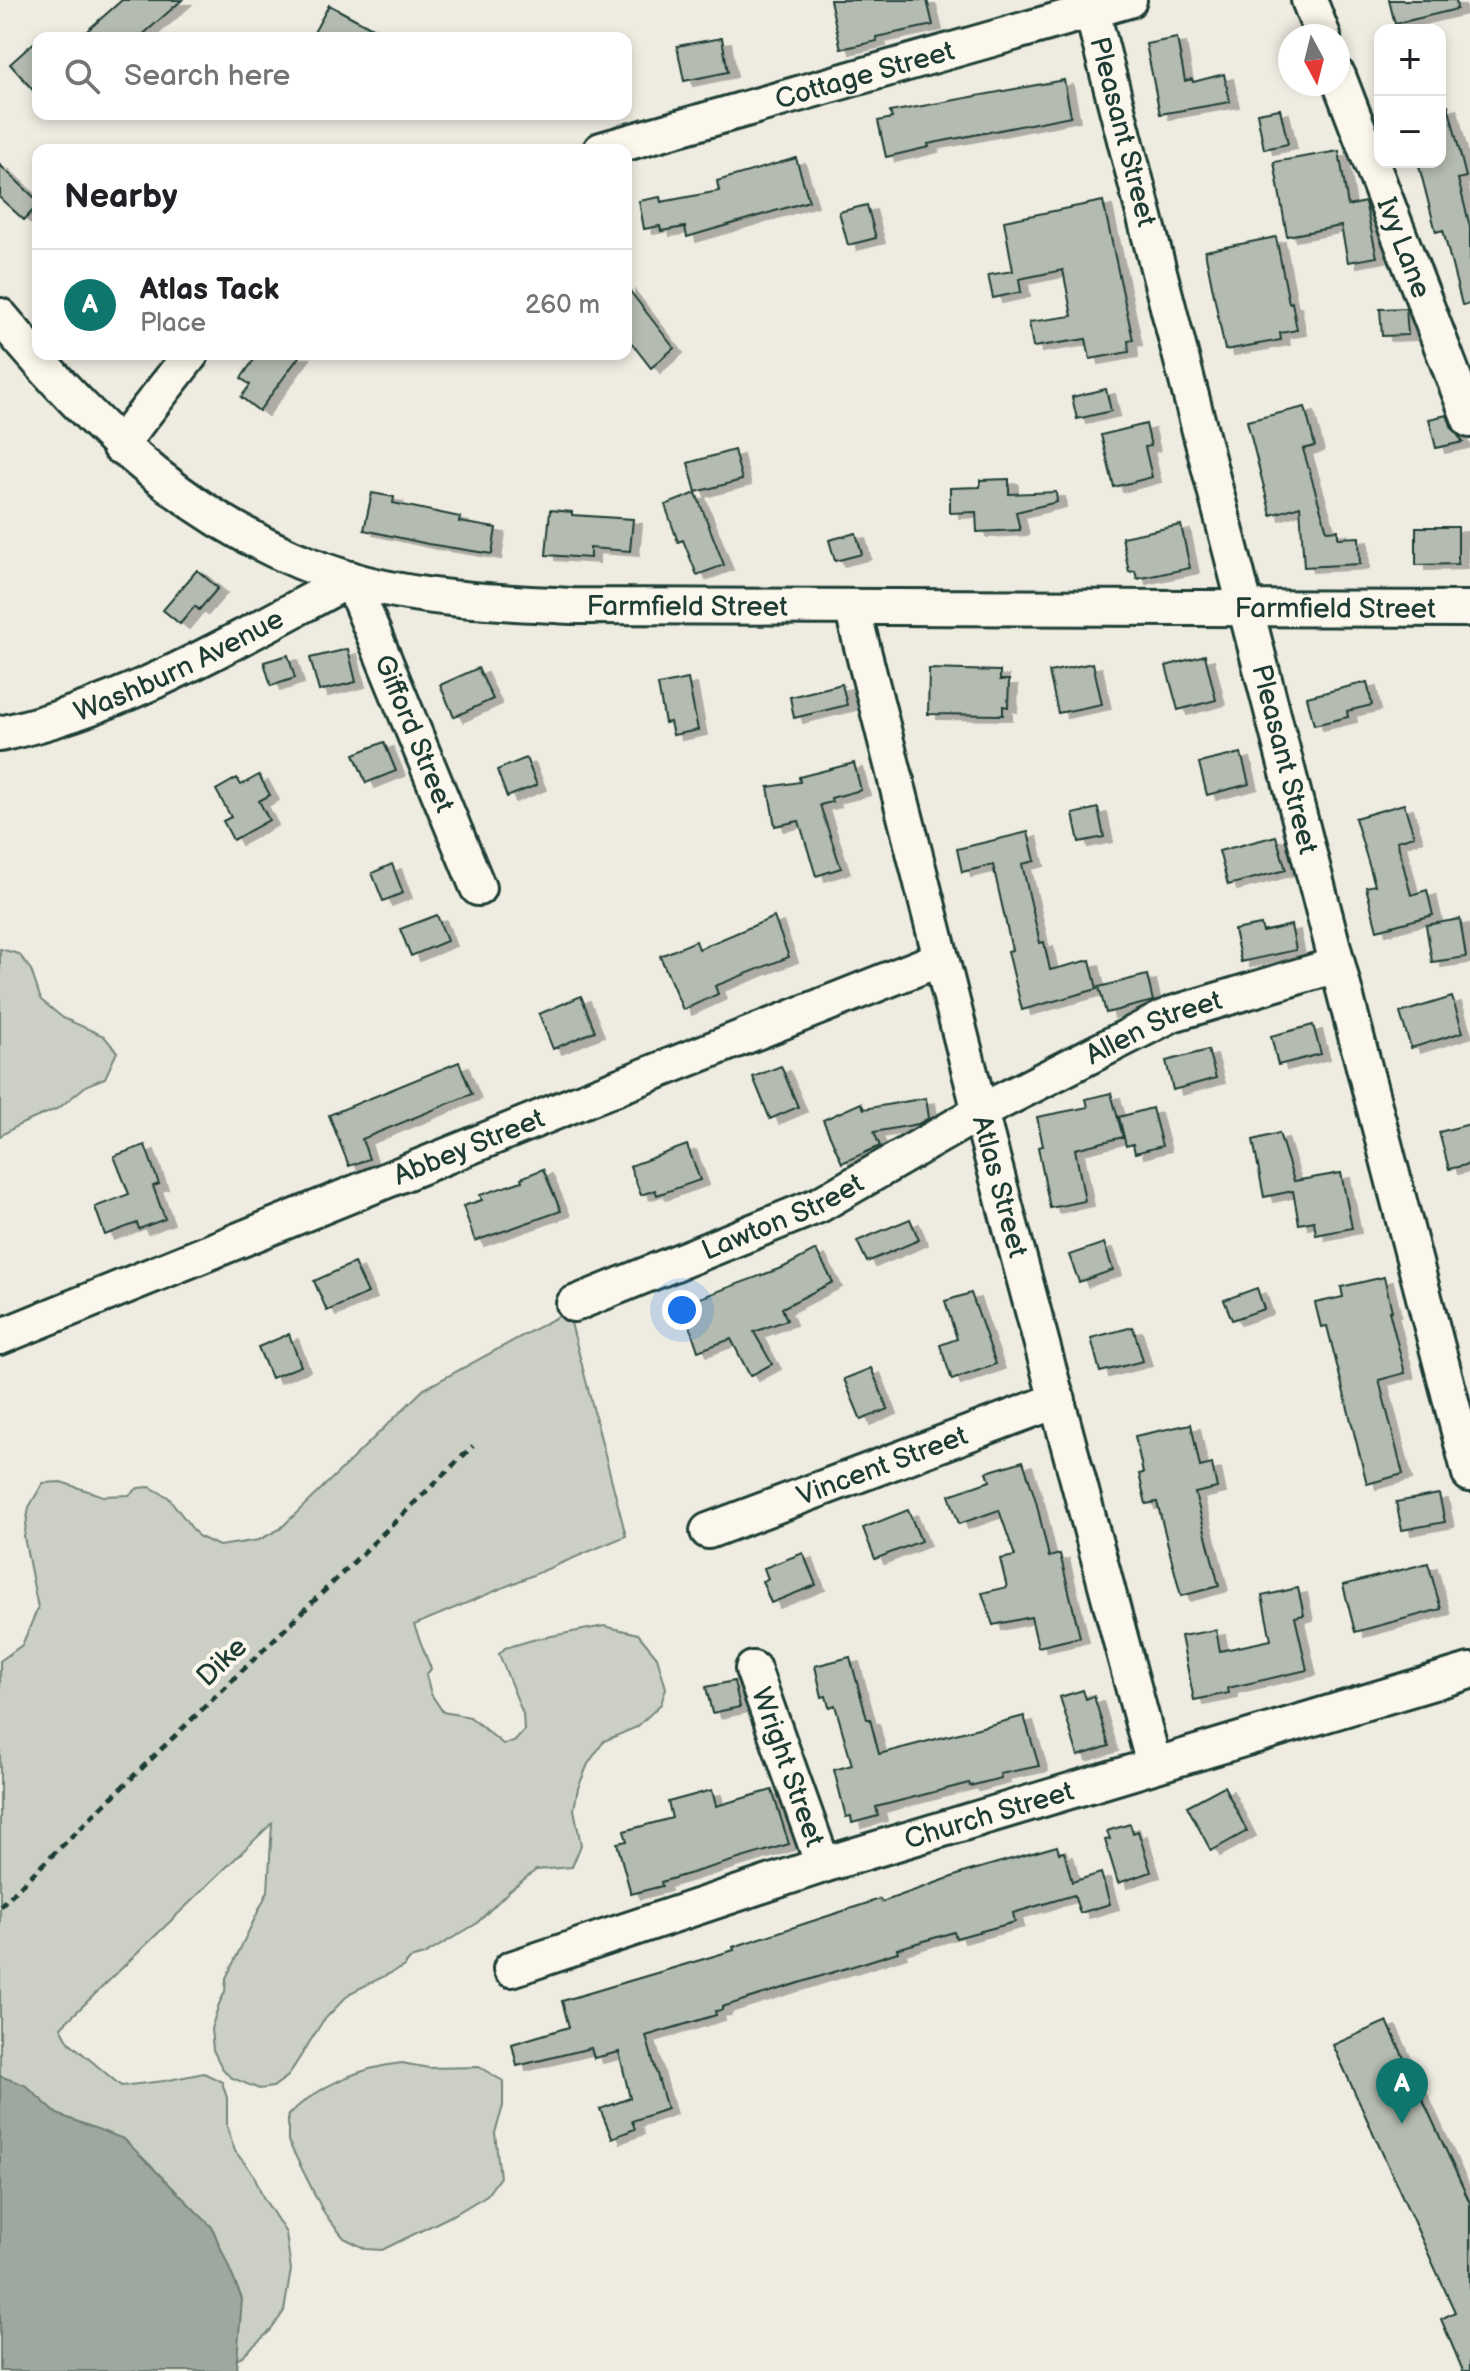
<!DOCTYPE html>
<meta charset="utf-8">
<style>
:root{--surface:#fff;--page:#f2f2f2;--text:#202124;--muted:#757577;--line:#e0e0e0;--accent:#0f766e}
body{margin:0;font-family:"Balsamiq Sans",sans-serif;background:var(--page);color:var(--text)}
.controls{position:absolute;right:24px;top:24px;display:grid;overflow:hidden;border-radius:16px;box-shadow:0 4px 12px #0003}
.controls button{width:72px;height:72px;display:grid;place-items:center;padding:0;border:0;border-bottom:2px solid var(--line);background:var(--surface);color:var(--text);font:40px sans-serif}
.compass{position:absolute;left:1278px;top:24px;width:72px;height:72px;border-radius:50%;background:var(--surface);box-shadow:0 4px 12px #0003;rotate:173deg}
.you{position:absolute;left:682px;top:1310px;width:28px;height:28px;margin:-20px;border:6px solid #fff;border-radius:50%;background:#1a73e8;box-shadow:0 0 0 12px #1a73e833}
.badge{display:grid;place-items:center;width:52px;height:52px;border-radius:50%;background:var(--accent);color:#fff;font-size:26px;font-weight:700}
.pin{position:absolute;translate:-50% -66px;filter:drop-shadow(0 2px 4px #0008)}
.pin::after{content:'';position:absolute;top:42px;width:28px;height:24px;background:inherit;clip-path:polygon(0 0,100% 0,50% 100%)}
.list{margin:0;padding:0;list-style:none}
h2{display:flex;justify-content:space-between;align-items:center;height:104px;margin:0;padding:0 32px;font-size:34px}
h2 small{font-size:26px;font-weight:400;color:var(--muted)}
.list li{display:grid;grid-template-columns:52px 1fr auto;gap:24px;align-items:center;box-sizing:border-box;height:112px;padding:0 32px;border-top:2px solid var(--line)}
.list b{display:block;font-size:30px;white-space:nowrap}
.list p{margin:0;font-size:26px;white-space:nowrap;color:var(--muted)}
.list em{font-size:26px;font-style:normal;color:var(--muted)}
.icon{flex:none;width:44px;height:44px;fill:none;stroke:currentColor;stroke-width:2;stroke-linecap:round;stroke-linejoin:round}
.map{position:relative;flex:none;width:1470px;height:2371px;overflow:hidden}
.search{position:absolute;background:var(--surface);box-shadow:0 4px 12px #0003;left:32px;top:32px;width:600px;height:88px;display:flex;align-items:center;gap:20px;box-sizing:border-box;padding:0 28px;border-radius:16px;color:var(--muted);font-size:30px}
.panel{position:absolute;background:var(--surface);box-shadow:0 4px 12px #0003;left:32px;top:144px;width:600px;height:216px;border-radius:16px}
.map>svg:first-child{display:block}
</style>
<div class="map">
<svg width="1470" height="2371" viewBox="0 0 1470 2371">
<defs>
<filter id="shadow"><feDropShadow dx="9" dy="5" stdDeviation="0" flood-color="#0004"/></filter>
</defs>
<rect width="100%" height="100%" fill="#eeece1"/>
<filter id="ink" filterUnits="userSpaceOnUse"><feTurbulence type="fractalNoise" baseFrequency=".0125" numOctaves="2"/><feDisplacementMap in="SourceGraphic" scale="16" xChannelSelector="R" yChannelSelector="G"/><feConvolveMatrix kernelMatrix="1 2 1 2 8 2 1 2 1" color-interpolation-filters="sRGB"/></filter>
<g filter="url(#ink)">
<path fill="#cbcfc4" stroke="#75867c" stroke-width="2" d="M0 949 19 954 31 970 41 1000 63 1018 104 1036 117 1052 105 1078 87 1085 59 1108 19 1125 0 1136Z
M568 1311 626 1536 414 1625 431 1669 426 1675 431 1694 443 1712 470 1717 503 1744 514 1742 524 1731 523 1714 499 1654 505 1648 536 1639 604 1626 638 1634 657 1657 666 1688 661 1704 637 1727 604 1741 588 1764 578 1788 574 1809 581 1845 572 1867 536 1870 509 1891 476 1924 424 1955 410 1959 403 1967 350 1993 323 2021 288 2076 273 2087 259 2089 230 2077 222 2068 213 2050 211 2029 219 2004 225 1992 226 1978 268 1891 272 1823 61 2027 69 2042 121 2086 164 2081 204 2073 222 2082 227 2098V2127L235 2151 254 2175 263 2197 286 2233 291 2270 284 2311 271 2330 240 2358 218 2371H0V1661L22 1645 38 1608 24 1537 29 1507 43 1483 61 1482 103 1496 129 1495 138 1488 150 1487 168 1497 198 1536 219 1546 259 1540 280 1529 424 1389Z
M402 2063 429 2068 479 2067 503 2081V2106L495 2133 500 2177 487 2195 455 2214 382 2250 366 2249 344 2238 325 2215 288 2141V2115C318 2086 361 2067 402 2063Z"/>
<path fill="#9fa89f" stroke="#6c7d74" stroke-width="2" d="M0 2076 25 2085 57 2114 124 2139 212 2227 242 2299 236 2371H0Z"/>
<path fill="#b4bbb0" stroke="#1f3d34" stroke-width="2" filter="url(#shadow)" d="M122 0H182L139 38H79Z
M830 0H927L933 25 876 37 877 41 841 49Z
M1389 0H1456L1457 9 1395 24Z
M329 5 391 38H311Z
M722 38 728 72 684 81 677 46Z
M1177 38 1185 81 1192 79 1193 82 1224 74 1230 102 1160 114 1146 44Z
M38 39V96L10 64Z
M1064 80 1071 116 928 144 929 147 886 157 878 121 892 118 890 112Z
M1448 105 1466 177 1458 179 1470 227V304L1462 305 1443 230 1436 232 1418 162H1440V106Z
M1280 109 1288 144 1264 149 1257 113Z
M1339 151 1348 206 1365 202 1377 257 1348 262 1341 226 1287 236 1274 162Z
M796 158 809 201 687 237 685 227 661 231 660 226 644 229 639 201 660 197 661 202 719 191 717 181Z
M0 165 38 201V205L24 220 0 198Z
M1103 201 1133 340 1128 341 1129 352 1090 359 1086 339 1033 347 1029 322 1072 316 1063 270 1019 279 1021 292 993 298 988 275 1013 271 1004 221Z
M867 205 876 238 848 245 839 212Z
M1276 237 1289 303 1292 302 1297 330 1280 333 1281 340 1225 350 1205 251Z
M626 286 674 348 651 368 626 336Z
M1406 308 1408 335 1382 336 1380 309Z
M258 354H301L259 411 241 397 250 385 241 378Z
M1106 389 1111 411 1077 419 1072 397Z
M1305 407 1315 446 1303 449 1327 531 1338 530V538L1359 537 1360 564 1304 567 1300 506 1271 515 1247 421Z
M1447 415 1452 428 1463 442 1436 448 1429 419Z
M1146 424 1151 446 1145 447 1152 477 1114 487 1101 435Z
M734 450 742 480 696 492 688 463Z
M1009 479V494L1056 492 1057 502 1016 512 1020 530 977 532 976 512 950 513V488L980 487V480Z
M372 493 394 497 393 503 460 517 459 522 496 528 492 554 428 544 364 530Z
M696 493 724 565 697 575 683 540 678 542 665 505Z
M550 510 572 512V515L633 519 630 551 590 548V558L546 555Z
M1181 525 1190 568 1137 579 1135 571 1129 572 1122 537Z
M1416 527H1458V564L1416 565Z
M856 533 862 554 835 561 829 540Z
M197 570 218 588 199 610 195 606 180 624 163 610Z
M348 649 356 682 319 691 310 658Z
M288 655 295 678 271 686 264 662Z
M1205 655 1216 700 1178 710 1166 666Z
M1093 663 1102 704 1058 713 1049 672Z
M478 668 493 699 454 717 440 685Z
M929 669 1000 671V680H1009L1008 707 1003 706V715L928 714Z
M688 679 698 730 673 735 670 722 665 723 658 685Z
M1367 682 1372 705 1347 711 1348 717 1314 725 1307 697Z
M842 684 847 705 794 718 790 697Z
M384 742 396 771 366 783 354 754Z
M1241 753 1249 784 1207 795 1199 763Z
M526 758 537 785 507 797 497 770Z
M854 763 861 790 831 798 832 802 820 805 841 868 816 876 799 821 775 826 768 787 800 782 799 777Z
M259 775 270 795 259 801 269 820 233 840 223 821 231 817 216 790 237 778 241 785Z
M1404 804 1414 836 1397 841 1411 895 1427 890 1433 915 1377 930 1366 887 1375 885 1355 818Z
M1098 808 1104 837 1079 842 1073 814Z
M1028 832 1035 861 1022 864 1040 943 1044 942 1050 970 1090 960 1097 989 1022 1010 1008 951 1012 950 993 865 962 872 957 849Z
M1276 836 1286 870 1228 885 1219 851Z
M392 864 403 893 383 901 372 873Z
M437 915 447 941 411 956 400 929Z
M774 917 789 957 715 986 718 994 683 1010 660 956 696 941 699 949Z
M1460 919 1466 957 1432 962 1426 925Z
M1261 925 1263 932 1291 925 1296 950 1241 962 1234 930Z
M1147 975 1153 1001 1106 1013 1099 987Z
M581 996 595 1031 553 1049 539 1014Z
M1452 997 1463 1032 1411 1048 1400 1013Z
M1313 1025 1321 1054 1278 1065 1271 1036Z
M1208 1050 1216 1078 1173 1090 1166 1061Z
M459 1062 472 1094 362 1139 369 1159 349 1166 329 1115Z
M781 1066 798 1107 770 1119 753 1077Z
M1111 1093 1123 1137 1075 1149 1085 1201 1050 1208 1038 1147 1043 1146 1037 1117 1088 1107 1086 1099Z
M926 1098 929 1118 918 1124 874 1132 880 1146 842 1163 823 1120 861 1103 864 1109Z
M1152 1108 1162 1146 1135 1153 1133 1144 1126 1146 1119 1117Z
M1470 1124V1164L1449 1169 1439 1132Z
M1279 1133 1294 1181 1341 1173 1352 1228 1316 1235 1314 1221 1299 1224 1293 1191 1264 1197 1253 1140Z
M145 1145 159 1184 153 1186 165 1219 139 1229 137 1223 105 1235 95 1207 129 1194 114 1156Z
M687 1145 700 1180 657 1195 655 1190 641 1195 630 1166Z
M543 1169 561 1211 475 1241 463 1206 482 1200 480 1195 522 1181 521 1178Z
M910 1219 919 1240 867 1262 857 1241Z
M1104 1243 1113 1270 1079 1282 1069 1255Z
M816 1250 833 1282 782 1308 787 1320 754 1332 772 1364 750 1376 731 1339 698 1351 689 1324 693 1323 686 1303 784 1267Z
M354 1263 368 1293 327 1311 314 1281Z
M1384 1277 1392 1311H1389L1405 1373 1379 1380 1403 1474 1367 1484 1327 1326 1321 1327 1315 1303 1343 1297 1341 1287Z
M1257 1288 1264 1309 1232 1320 1224 1300Z
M971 1293 996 1364 952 1380 940 1345 957 1339 945 1301Z
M1133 1327 1143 1361 1100 1372 1091 1338Z
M289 1334 301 1366 271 1378 258 1347Z
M871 1368 888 1409 861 1420 844 1379Z
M1191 1424 1200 1467 1212 1464 1217 1488 1195 1493 1219 1586 1181 1596 1157 1502 1146 1504 1139 1474 1143 1473 1135 1436Z
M1023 1461 1036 1501 1049 1557 1060 1554 1080 1637 1038 1647 1031 1617 993 1625 982 1593 1007 1587 1000 1559 1015 1556 999 1510 959 1524 949 1495 990 1481 987 1472Z
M1439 1494 1445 1522 1402 1530 1396 1502Z
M908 1510 921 1541 875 1559 863 1528Z
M803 1553 816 1585 771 1603 762 1581 768 1579 764 1568Z
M1428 1563 1441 1609 1355 1632 1343 1585Z
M1298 1588 1304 1615 1295 1617 1307 1670 1228 1688 1229 1693 1194 1700 1181 1636 1216 1630 1220 1651 1271 1640 1262 1596Z
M850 1657 867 1719H870L879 1754 1024 1716 1039 1766 1000 1774 1001 1778 970 1786 969 1783 876 1807 878 1816 852 1823 851 1816 846 1817 834 1770 852 1765 835 1705 829 1707 826 1696 822 1697 815 1666Z
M734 1681 740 1707 712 1713 706 1687Z
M1083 1690 1086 1699 1094 1696 1109 1746 1078 1756 1060 1697Z
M1224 1786 1247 1831 1211 1851 1187 1806Z
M712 1790 716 1806 772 1790 789 1844 661 1882 662 1886 631 1894 617 1843 627 1841 624 1831 672 1818 668 1802Z
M1130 1824 1133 1833 1138 1831 1151 1872 1118 1883 1105 1840 1110 1839 1107 1831Z
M1057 1846 1059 1853 1064 1852 1072 1882 1101 1873 1110 1904 1080 1913 1074 1895 1013 1913 1015 1922 956 1938 954 1932 897 1949 898 1952 722 2007V2010L715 2011 716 2015 646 2036 667 2109 632 2121 635 2129 612 2138 600 2109 630 2098 619 2052 594 2058 591 2048 517 2066 512 2044 569 2027 562 2001 734 1950 733 1947 880 1899 882 1902 966 1872Z
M1387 2021 1470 2203V2371H1463L1441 2319 1455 2312 1333 2045Z"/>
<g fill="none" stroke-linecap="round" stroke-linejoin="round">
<defs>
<g id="minor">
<path id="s1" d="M1089 0C1172 321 1255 642 1337 963 1380 1133 1427 1303 1470 1474"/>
<path d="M1309 0 1323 36"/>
<path id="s2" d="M1338 76 1470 420"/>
<path id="s3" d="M601 150 1129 0"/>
<path id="s4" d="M0 316C98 433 199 533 349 579 420 600 497 602 571 606L1470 609"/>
<path d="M119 446 191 354"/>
<path id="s5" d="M852 607 980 1112 1154 1765"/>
<path id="s6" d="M0 734C126 707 238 639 351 579L478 888"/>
<path id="s7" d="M574 1304 819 1205 980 1112 1172 1014 1337 965"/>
<path id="s8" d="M0 1337 587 1099 940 959"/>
<path id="s9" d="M708 1531 1058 1400"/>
<path id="s10" d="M753 1669 823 1865"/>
<path id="s11" d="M511 1969 823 1865 1470 1671"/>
</g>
</defs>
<use href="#minor" stroke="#1f3d34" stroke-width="40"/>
<path stroke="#1f3d34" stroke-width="5" stroke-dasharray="8 6" stroke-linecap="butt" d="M0 1906 473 1446"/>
<use href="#minor" stroke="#fbf7ec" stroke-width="34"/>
</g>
</g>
<g text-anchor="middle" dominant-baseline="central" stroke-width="8" stroke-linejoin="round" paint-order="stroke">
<g font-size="28" fill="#1f3d34" stroke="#fbf7ec">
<text stroke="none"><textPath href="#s3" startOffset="274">Cottage Street</textPath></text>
<text stroke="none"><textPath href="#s1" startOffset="136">Pleasant Street</textPath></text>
<text stroke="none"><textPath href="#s2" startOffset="184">Ivy Lane</textPath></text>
<text stroke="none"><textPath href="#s4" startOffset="784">Farmfield Street</textPath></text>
<text stroke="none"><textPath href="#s4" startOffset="1432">Farmfield Street</textPath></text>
<text stroke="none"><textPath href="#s6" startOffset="192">Washburn Avenue</textPath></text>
<text stroke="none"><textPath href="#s6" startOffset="552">Gifford Street</textPath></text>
<text stroke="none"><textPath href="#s1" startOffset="784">Pleasant Street</textPath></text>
<text stroke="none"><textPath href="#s7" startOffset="644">Allen Street</textPath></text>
<text stroke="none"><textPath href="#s8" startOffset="506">Abbey Street</textPath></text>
<text stroke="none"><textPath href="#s5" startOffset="598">Atlas Street</textPath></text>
<text stroke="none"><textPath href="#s7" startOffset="226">Lawton Street</textPath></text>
<text stroke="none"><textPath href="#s9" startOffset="186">Vincent Street</textPath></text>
<text transform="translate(222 1662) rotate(-44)">Dike</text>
<text stroke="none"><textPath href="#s10" startOffset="104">Wright Street</textPath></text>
<text stroke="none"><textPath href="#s11" startOffset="502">Church Street</textPath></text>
</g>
</g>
</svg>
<div class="controls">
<button>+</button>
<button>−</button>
</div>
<svg class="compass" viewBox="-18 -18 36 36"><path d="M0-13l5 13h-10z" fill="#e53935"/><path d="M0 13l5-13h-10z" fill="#757577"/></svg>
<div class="you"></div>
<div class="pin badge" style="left:1402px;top:2124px">A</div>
<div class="search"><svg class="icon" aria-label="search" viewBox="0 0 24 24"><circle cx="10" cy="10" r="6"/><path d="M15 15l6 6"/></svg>Search here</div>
<section class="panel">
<h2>Nearby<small></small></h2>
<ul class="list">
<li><span class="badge">A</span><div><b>Atlas Tack</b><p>Place</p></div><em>260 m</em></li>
</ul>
</section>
</div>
